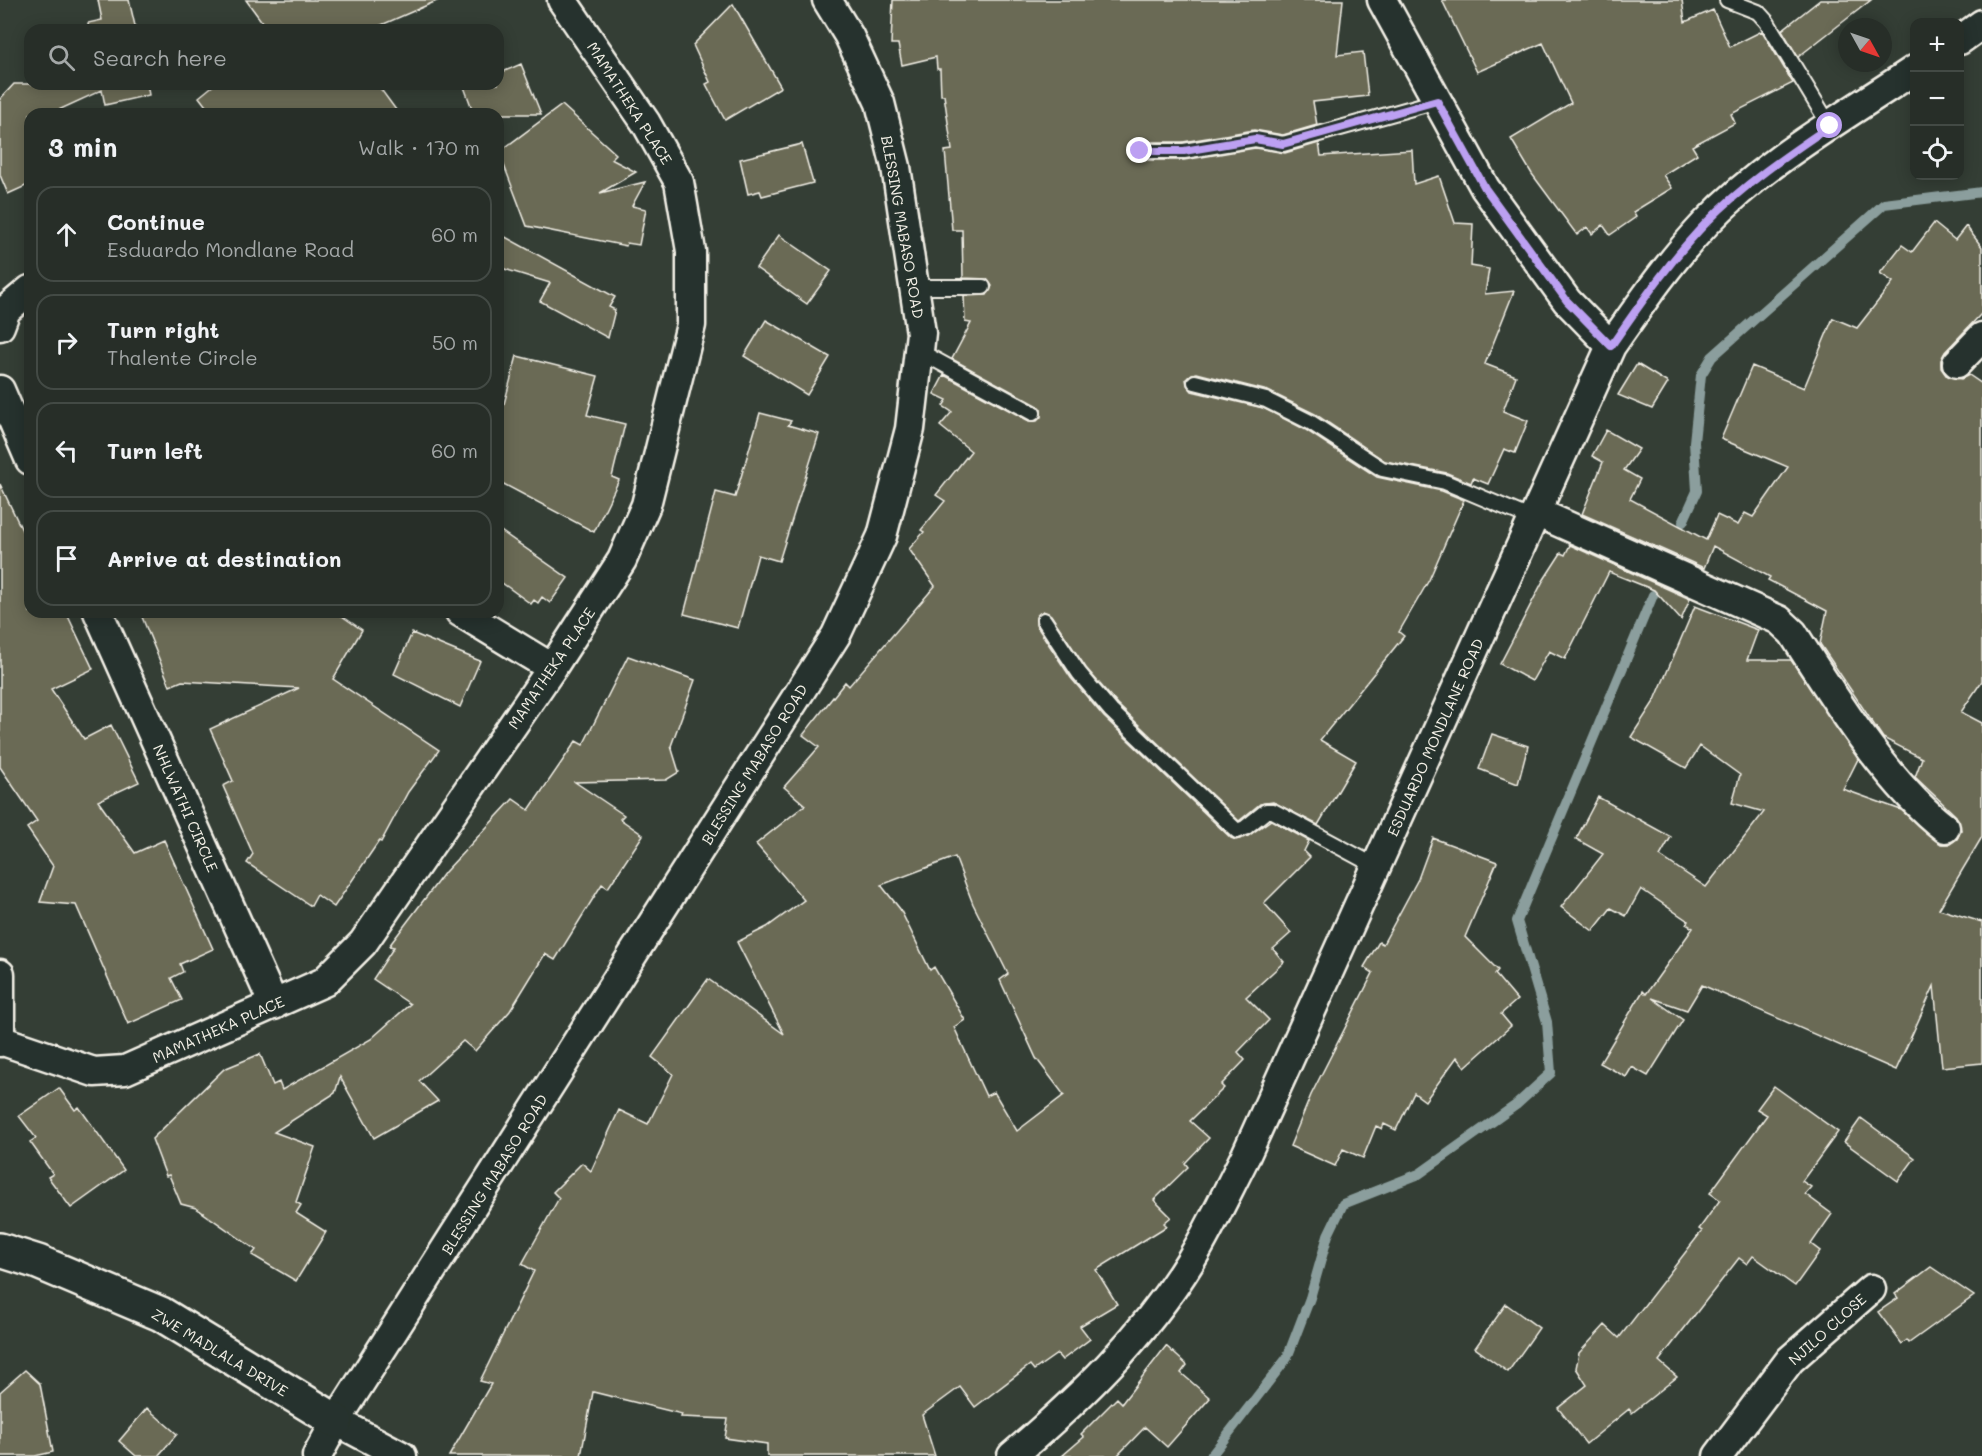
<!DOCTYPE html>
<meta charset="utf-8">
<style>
:root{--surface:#272e28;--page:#333a34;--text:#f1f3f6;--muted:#a4a8a8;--line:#434a45}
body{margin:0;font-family:Mali,sans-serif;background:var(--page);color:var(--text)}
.controls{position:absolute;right:18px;top:18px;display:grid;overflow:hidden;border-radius:12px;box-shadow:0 3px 15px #0003}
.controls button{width:54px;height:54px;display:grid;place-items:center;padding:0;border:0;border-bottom:2px solid var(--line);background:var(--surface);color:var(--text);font:30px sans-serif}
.compass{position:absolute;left:1838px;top:18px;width:54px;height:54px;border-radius:50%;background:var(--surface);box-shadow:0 3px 15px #0003;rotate:130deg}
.stop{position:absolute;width:18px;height:18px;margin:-14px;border:4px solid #bca0f2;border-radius:50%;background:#fff}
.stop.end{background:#bca0f2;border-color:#fff;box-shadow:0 2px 6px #0008}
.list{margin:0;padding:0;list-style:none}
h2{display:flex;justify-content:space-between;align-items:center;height:78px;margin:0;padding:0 24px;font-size:26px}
h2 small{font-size:20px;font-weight:400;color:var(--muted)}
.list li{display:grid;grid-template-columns:39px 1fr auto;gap:18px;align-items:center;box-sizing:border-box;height:96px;margin:0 12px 12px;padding:0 12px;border:2px solid var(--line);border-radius:18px}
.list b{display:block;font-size:22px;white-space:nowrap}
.list p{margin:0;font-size:20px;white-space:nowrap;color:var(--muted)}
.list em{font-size:20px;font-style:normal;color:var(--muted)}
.icon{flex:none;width:33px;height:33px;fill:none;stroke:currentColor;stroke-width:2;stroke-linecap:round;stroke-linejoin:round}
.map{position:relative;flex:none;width:1982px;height:1456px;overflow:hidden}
.search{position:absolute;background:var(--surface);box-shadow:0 3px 15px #0003;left:24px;top:24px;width:480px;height:66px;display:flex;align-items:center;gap:15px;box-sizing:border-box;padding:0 21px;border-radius:18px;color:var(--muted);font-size:22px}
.panel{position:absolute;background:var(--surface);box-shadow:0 3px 15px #0003;left:24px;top:108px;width:480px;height:510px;border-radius:18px}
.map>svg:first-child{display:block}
</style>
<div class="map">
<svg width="1982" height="1456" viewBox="0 0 1982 1456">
<rect width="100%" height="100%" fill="#343e35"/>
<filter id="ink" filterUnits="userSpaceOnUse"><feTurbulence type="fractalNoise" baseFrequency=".0167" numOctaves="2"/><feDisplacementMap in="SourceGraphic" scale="12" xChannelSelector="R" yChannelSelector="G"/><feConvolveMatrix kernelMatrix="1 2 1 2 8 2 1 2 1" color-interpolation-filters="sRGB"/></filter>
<g filter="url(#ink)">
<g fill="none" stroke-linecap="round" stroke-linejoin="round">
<path stroke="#8b9e9d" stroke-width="10" d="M1683 522 1697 491 1694 442 1701 375 1712 357 1884 204 1982 192
M1211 1456 1287 1358 1310 1298 1328 1235 1343 1204 1419 1174 1516 1105 1551 1073 1547 1022 1517 921 1653 595"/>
</g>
<path fill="#6a6a55" stroke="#f4f1e8" stroke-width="1.5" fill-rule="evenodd" d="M98 0H129L136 30H89L88 23 102 20Z
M246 0H439L370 30H268Z
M893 0H1343L1337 55 1363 52 1368 96 1313 102 1317 125 1283 135 1254 130 1183 142H1139L1132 147V155L1140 160H1184L1255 148 1285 153 1319 143 1321 156 1412 150 1414 184 1439 176 1455 223 1473 224 1471 266 1489 269 1485 294 1514 291 1485 364 1516 376 1503 411 1528 421 1515 453 1504 449 1488 484 1473 478 1471 483 1447 473 1385 461 1315 414 1268 391 1197 373 1192 374 1186 379 1187 385 1192 391 1263 408 1306 430 1377 477 1442 491 1464 500 1429 580 1399 632 1404 636 1320 740 1356 761 1318 825 1273 802 1260 804 1239 821 1118 705 1086 668 1051 615 1043 611 1036 617V625L1071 678 1104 717 1231 838 1236 840 1248 836 1271 820 1309 841 1304 851 1310 857 1264 903 1291 933 1273 949 1284 962 1246 997 1269 1020 1238 1052 1245 1060 1221 1085 1224 1088 1190 1121 1209 1138 1185 1163 1188 1167 1154 1200 1171 1217 1164 1223 1167 1226 1096 1270 1117 1304 1080 1326 1090 1339 1062 1360 1057 1354 1034 1370 1030 1365 975 1407 960 1387 922 1415 935 1456H767V1444L725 1438 728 1419 681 1417 682 1414 593 1392 581 1456H449L491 1384 480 1381 534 1271 522 1264 559 1198 553 1192 582 1163 591 1171 619 1110 648 1124 673 1074 652 1057 708 979 784 1034 737 942 767 927 804 900 756 844 805 805 784 787 819 747 803 735 845 682 849 686 935 586 909 549 924 532 921 530 945 501 936 495 971 451 940 426 952 412 943 406 947 400 934 394 944 375 1029 421H1037L1041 417V409L1037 405 952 359 971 323 965 322 964 296 987 295 992 286 987 279 963 278 962 230H952L945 151 952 150 944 95H941L940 69H937L936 57 902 65 898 44H891ZM955 857 973 904 1008 974 1000 980 1036 1058 1064 1095 1017 1131 994 1092 986 1096 954 1027 965 1020 934 967 930 970 900 909 881 885Z
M1442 0H1682L1685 22 1713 10 1730 47 1762 31 1793 83 1731 114 1735 123 1692 146 1697 154 1663 175 1672 188 1633 212 1636 217 1610 235 1603 225 1592 234 1587 227 1577 235 1532 174 1511 139 1571 103 1543 43 1477 72Z
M1820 0H1871L1798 57 1782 30Z
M733 4 781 87 725 120 706 84 710 82 693 45Z
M521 64 541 114H474L463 84H498V74Z
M14 84H147L149 95 105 105 102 90 50 114H30V184L8 194 0 175V99Z
M215 84H377L399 114H212L199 97Z
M562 105 616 154 611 159 636 172 600 193 645 182 632 206 646 209 639 245 627 243 626 246 527 226 499 152Z
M802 144 813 183 762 196 760 191 748 194 740 159Z
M1934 223 1955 240 1966 226 1982 247V313L1945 352 1941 360V368L1946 375 1961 379 1969 375 1982 384V681L1961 712 1982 723V837L1939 909 1982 922V1063L1942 1067 1934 986 1896 1070 1702 985 1687 1010 1652 998 1683 1020 1648 1076 1632 1067 1626 1077 1600 1063 1643 991 1646 994 1693 928 1686 924 1688 921 1641 889 1626 916 1611 908 1593 931 1561 907 1603 854 1576 839 1598 797 1671 837 1660 856 1706 887 1764 812 1732 803 1740 775 1700 746 1686 768 1631 737 1655 700 1695 606 1758 630 1747 660H1791L1858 759 1843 789 1901 810 1941 844H1950L1957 839 1961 830 1956 816 1915 777 1922 758 1883 738 1820 644 1827 611 1768 580 1770 577 1713 546 1704 568 1582 514 1603 462 1592 456 1606 430 1639 449 1624 470 1640 479 1630 499 1706 540 1717 515 1738 525 1745 513 1753 517 1788 467 1721 439 1752 366 1804 388 1833 318 1857 328 1893 282 1880 273 1902 245 1912 252Z
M498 233 615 297 609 307 615 310 608 338 540 301 550 283 498 267Z
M779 235 831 271 807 304 756 268Z
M766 320 830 357 807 395 744 356Z
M517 356 598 376 587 415 625 424 612 477 619 480 594 532 498 481V426Z
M1637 364 1668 383 1652 409 1618 395Z
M760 413 791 421 788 425 819 434 779 561 758 555 738 628 684 614 716 492 735 497Z
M0 484 30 547V612H66L93 669 51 689 84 739 111 725 139 782 98 801 135 853 164 840 213 949 180 964 183 972 171 978 182 1000 128 1024 76 905 40 902 53 866 27 828 37 821 0 767Z
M498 529 568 578 550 603 542 597 538 603 534 600 531 604 498 580Z
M1570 545 1690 599 1681 620 1654 590 1609 572 1565 659 1549 651 1532 681 1500 664 1543 581 1561 553 1565 555Z
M140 612H336L362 630 333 679 439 750 408 792 381 842 379 841 334 907 317 895 311 906 247 863 253 854 223 786 233 781 210 729 299 688 182 681 170 686Z
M412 633 480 661 460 707 394 674Z
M628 656 695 680 671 746 679 772 666 780 575 782 624 815 620 819 643 835 608 888 602 884 555 960 545 954 510 1011 475 1051 463 1041 419 1081 438 1101 374 1138 340 1077 335 1093 274 1132 315 1147 296 1202 301 1205 296 1213 326 1232 296 1281 252 1255 256 1250 196 1208 181 1204 169 1175 166 1176 152 1139 224 1069 260 1054 273 1085 279 1082 282 1090 371 1039 410 1004 373 979 394 947 389 946 445 872 513 799 529 810 576 741 583 745Z
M1492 734 1528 746 1518 784 1479 769Z
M1433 838 1497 862 1465 937 1498 970 1495 974 1517 1000 1501 1014 1511 1026 1465 1067 1457 1057 1425 1101 1414 1093 1396 1130 1384 1124 1382 1129 1376 1126 1363 1158 1343 1149 1335 1166 1290 1146 1311 1095 1373 973 1364 967 1379 942 1383 944 1418 879Z
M1774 1086 1838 1132 1802 1181 1811 1187 1805 1194 1832 1214 1811 1244 1820 1251 1795 1286 1753 1256 1747 1264 1739 1258 1659 1361 1677 1377 1632 1413 1629 1409 1586 1444 1558 1408 1587 1385 1576 1368 1579 1353 1605 1325 1619 1338 1702 1231 1699 1229 1720 1200 1710 1193 1767 1115 1757 1109Z
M59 1088 75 1110 79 1107 124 1170 71 1208 48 1177 53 1174 30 1142 36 1138 19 1116Z
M1861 1118 1915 1158 1898 1181 1844 1142Z
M1931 1267 1974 1296 1909 1343 1907 1340 1902 1344 1878 1312 1898 1298 1895 1294Z
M1506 1304 1539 1328 1508 1372 1475 1348Z
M1166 1346 1187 1365 1181 1373 1210 1398 1167 1447 1145 1427 1117 1456H1062L1084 1437 1081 1434 1117 1398 1122 1403Z
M25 1370 40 1384 53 1452 35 1456H0V1392Z
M147 1408 177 1434 158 1456H136L119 1441Z"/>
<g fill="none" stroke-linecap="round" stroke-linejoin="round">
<defs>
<path id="service" d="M1727 0 1758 12 1767 22 1830 126
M1140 151H1184L1255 139 1283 144 1437 101
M914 287H983
M919 351 1033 413
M1195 382 1266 400 1310 422 1382 469 1445 482 1533 519
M1044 620 1079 673 1111 711 1237 831 1245 828 1266 811H1273L1377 867"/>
<path id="minor" d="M1382 0 1485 188 1567 301 1611 346
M1960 40 1982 24
M0 326 6 310 30 290
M1957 363 1982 337
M0 390 30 460
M1536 512 1779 620 1793 633C1830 692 1889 786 1945 828
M98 612 274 1005
M460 612 552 668
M0 974V1042
M0 1040 94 1072 125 1070 324 982 363 943 552 668 622 560 646 505 691 325V251L679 182 646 123 562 0
M336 1421 402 1456
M317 1456 336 1421 836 635 882 536 910 429 921 333 896 167 880 103 849 36 827 0
M1012 1456C1080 1398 1143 1338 1191 1260 1211 1227 1228 1190 1246 1155L1611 346C1641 303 1670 261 1706 223 1765 161 1844 117 1914 70
M1718 1456 1790 1360 1871 1289"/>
<path id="tertiary" d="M0 1250 38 1262 161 1314 336 1421"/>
</defs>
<use href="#service" stroke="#f4f1e8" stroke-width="18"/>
<use href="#minor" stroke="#f4f1e8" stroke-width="33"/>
<use href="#tertiary" stroke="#f4f1e8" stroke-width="38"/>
<use href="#service" stroke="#26332d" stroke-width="14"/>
<use href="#minor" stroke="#26332d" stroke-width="28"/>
<use href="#tertiary" stroke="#26332d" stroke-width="33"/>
</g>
</g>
<g fill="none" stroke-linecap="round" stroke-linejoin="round" filter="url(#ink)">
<path stroke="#bca0f2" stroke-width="8" d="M1140 151H1184L1255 139 1283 144 1437 101 1485 188 1567 301 1611 346C1641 303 1670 260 1707 222 1743 185 1787 155 1830 126"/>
</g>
<g text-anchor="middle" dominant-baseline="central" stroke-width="4.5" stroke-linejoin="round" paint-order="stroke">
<g font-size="15" fill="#f4f1e8" stroke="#26332d">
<text transform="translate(630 103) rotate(57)">MAMATHEKA PLACE</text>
<text transform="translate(903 227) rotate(80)">BLESSING MABASO ROAD</text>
<text transform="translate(551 668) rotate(-56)">MAMATHEKA PLACE</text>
<text transform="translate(1435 737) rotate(-66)">ESDUARDO MONDLANE ROAD</text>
<text transform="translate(754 764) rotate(-58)">BLESSING MABASO ROAD</text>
<text transform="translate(186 808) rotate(66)">NHLWATHI CIRCLE</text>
<text transform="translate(218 1029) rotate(-24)">MAMATHEKA PLACE</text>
<text transform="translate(494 1174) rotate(-58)">BLESSING MABASO ROAD</text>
<text transform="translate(1827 1329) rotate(-42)">NJILO CLOSE</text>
<text transform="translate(220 1352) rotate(31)">ZWE MADLALA DRIVE</text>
</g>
</g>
</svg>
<div class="controls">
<button>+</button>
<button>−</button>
<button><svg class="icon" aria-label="locate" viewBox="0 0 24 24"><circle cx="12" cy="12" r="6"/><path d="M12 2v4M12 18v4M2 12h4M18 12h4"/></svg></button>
</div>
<svg class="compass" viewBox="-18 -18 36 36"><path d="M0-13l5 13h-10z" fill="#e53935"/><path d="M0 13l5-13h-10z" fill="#a4a8a8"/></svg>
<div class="stop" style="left:1830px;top:126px"></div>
<div class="stop end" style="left:1140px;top:151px"></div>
<div class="search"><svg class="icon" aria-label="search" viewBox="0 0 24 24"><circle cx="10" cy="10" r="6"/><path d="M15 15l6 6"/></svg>Search here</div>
<section class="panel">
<h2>3 min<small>Walk · 170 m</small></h2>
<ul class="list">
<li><svg class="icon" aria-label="ahead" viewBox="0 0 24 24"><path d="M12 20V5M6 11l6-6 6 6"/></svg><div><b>Continue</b><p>Esduardo Mondlane Road</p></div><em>60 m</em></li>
<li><svg class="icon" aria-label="right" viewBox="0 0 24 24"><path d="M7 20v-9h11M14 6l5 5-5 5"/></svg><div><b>Turn right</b><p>Thalente Circle</p></div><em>50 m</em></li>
<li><svg class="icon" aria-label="left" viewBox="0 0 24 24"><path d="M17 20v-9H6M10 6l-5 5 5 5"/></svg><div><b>Turn left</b></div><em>60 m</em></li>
<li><svg class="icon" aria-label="arrive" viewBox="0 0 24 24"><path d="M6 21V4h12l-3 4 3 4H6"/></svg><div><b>Arrive at destination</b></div></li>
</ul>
</section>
</div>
